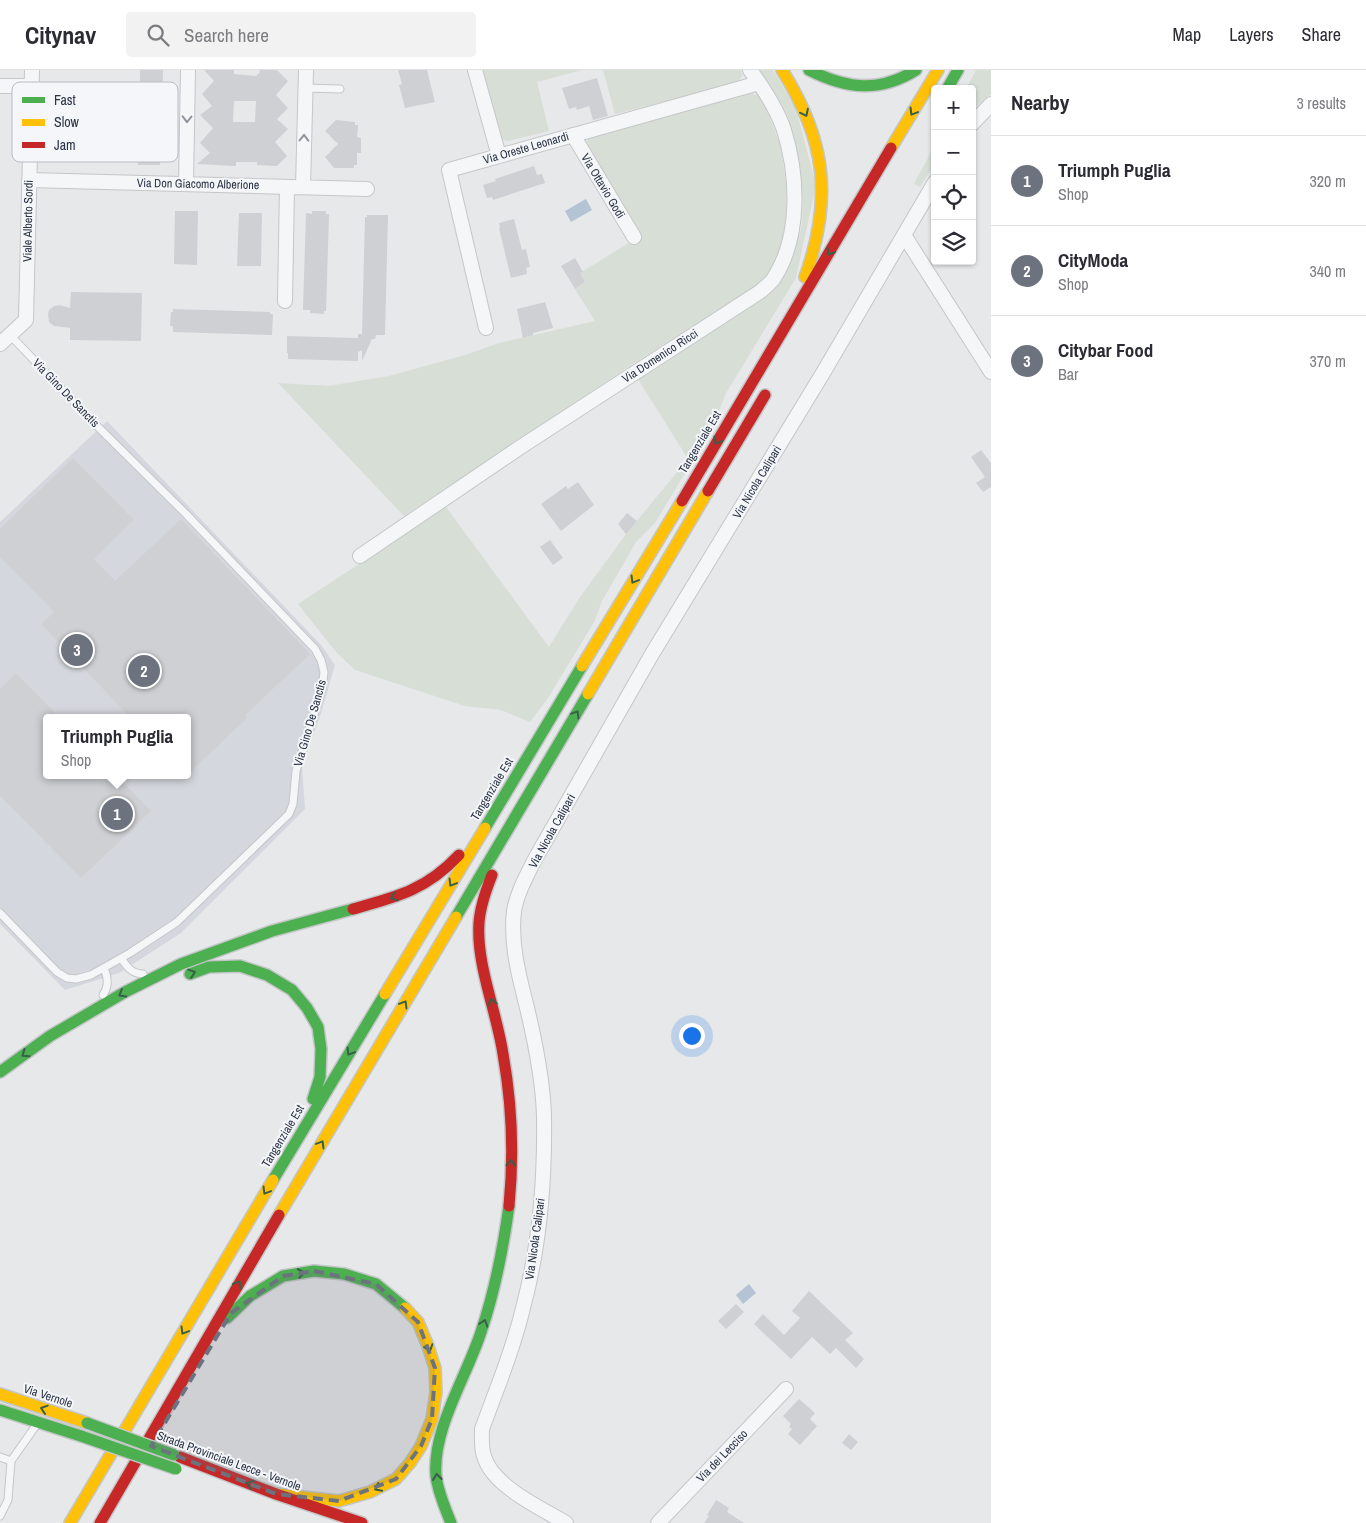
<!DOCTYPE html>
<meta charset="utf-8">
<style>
:root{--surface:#fff;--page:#f2f2f3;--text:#2b2b33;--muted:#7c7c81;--line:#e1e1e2;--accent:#6c737f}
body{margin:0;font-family:"Archivo Narrow",sans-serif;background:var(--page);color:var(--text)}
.controls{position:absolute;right:15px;top:15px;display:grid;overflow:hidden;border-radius:5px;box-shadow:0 1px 4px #0004}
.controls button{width:45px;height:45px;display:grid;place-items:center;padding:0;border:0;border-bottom:1px solid var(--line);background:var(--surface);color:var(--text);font:25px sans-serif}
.you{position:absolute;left:691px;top:965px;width:18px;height:18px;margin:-12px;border:4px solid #fff;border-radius:50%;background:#1a73e8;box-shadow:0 0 0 8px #1a73e833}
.badge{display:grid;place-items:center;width:32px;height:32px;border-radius:50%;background:var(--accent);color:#fff;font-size:16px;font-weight:700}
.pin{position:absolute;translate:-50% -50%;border:2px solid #fff;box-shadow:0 1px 5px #0006}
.popup{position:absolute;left:43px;top:644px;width:148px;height:65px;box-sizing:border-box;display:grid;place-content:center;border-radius:5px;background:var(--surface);filter:drop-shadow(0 1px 4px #0005);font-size:16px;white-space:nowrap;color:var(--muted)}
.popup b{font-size:19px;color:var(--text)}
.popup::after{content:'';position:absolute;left:50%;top:100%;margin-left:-10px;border:10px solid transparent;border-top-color:var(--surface)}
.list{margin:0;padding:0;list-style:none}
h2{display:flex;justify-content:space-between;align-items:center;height:65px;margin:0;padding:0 20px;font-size:21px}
h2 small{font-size:16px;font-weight:400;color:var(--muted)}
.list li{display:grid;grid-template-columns:32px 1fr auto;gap:15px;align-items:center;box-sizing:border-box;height:90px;padding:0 20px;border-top:1px solid var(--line)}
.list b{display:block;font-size:19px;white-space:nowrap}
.list p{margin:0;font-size:16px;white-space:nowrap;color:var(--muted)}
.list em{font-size:16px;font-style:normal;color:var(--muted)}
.icon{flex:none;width:28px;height:28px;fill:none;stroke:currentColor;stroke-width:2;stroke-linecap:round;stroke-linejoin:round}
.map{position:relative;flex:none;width:991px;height:1453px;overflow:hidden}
header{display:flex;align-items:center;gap:30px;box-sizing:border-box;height:70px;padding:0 25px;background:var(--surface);border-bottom:1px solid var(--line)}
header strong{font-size:24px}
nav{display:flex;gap:28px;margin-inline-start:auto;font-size:18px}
.search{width:350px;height:45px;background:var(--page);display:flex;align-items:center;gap:12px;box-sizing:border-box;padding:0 18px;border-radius:5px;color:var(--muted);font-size:19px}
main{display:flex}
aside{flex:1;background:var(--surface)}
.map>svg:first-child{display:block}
</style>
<header>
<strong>Citynav</strong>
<div class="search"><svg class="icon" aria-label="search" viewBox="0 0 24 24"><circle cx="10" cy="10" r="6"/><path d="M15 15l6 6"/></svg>Search here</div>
<nav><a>Map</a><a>Layers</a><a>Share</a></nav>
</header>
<main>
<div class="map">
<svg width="991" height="1453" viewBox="0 0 991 1453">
<rect width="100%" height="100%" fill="#e6e8ea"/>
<path fill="#d4d7dd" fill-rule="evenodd" d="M107 351 321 575 335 595 321 643 302 697 305 739 181 863 119 903 65 920 0 854V452ZM47 648H187V705H47Z"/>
<path fill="#d6ded6" d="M480 0H582L537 12 549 61 508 71 501 69Z
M603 0H741L742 6 737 13 615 44Z
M759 0H773L796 39 816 115 796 208 726 323 712 358 655 453 636 472 602 531 594 552 548 628 530 652 501 640 465 636 355 600 336 582 298 534 446 437 549 577 578 530 626 464 688 389 638 309 784 203C791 186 800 170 802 152 805 120 798 63 782 35 775 23 766 12 759 0Z
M976 0H991V24L972 40V19H966Z
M739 23H751L760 26 769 44 781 78 786 112V147L782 174 772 201 764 210 631 295 404 446 278 313 328 316 389 306 465 285 499 273 595 251 575 219 585 212 580 203 642 165 588 77 587 71 590 66Z
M935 75V93L920 117 914 114Z"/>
<path fill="#b4c4d5" d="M586 129 592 140 571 152 565 141Z
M749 1214 756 1223 743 1234 736 1225Z"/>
<path fill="#ced0d3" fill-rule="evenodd" d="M140 0H163L162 31H159V70H161L160 95H138V82H129V70H136L137 20H140Z
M204 0H234V4L257 6V4H259L260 0H277L288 11 276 25 288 38 277 49 288 59 275 72 287 86 277 96 257 95V92H236V96L197 94 210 83 200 73 213 58 200 45 212 36 202 24 214 11ZM234 31H256L255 52H233Z
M398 0H427L435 32 405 38 399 15 402 14Z
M597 8 608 46 593 50 589 36 577 40 576 37 569 39 562 18Z
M336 50 355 52V55H358L357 67 361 68V83H357V95H354V98H334L325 87 338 74 325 61Z
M534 96 537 105 542 104 545 113 493 130 492 127 487 128 483 115 496 111 495 109Z
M175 141H198L197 195 174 194Z
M312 141H326V144H329L326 241H324V244L310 243V240H303L306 143 312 144Z
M239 143H262L261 196H237Z
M367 145H388L385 265H376L375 269H372L362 291V280L358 282V291L288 289V283H287V266L358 268V264H362L365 147H367Z
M514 149 522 180 526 179 530 197 526 198 527 204 511 208 499 158H500L499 153Z
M575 188 583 202 580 203 585 212 575 219 561 196Z
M71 222 142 223 141 271 70 270V258L54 256 49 252 48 244 49 240 54 236 60 235 70 238Z
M545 232 553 258 533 263V265L523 268 517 239Z
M173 239 270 242V244H273L272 265 173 262V256H170L171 242H173Z
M981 380 991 393V417L983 422 976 413 985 407 971 387Z
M73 388 134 450 94 489 115 511 181 449 310 584 245 645 247 648 187 705V648H131L41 554 54 542 0 487V459Z
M578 412 594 435 561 461 541 434 566 416 568 419Z
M627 443 637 451 626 464 618 454Z
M550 470 563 488 553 495 540 477Z
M16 603 60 648H47V705H116L151 741 81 808 0 726V619Z
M809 1221 853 1263 845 1270 864 1289 856 1298 836 1278 830 1284 812 1267 791 1289 754 1254 763 1244 784 1265 800 1248 792 1241Z
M736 1234 744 1242 726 1259 718 1251Z
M799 1329 815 1343 810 1349 817 1356 800 1375 788 1364 792 1359 789 1357 791 1354 783 1346Z
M849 1364 858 1372 851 1380 842 1373Z
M716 1430 729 1438 727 1442 744 1453H704L709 1446 707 1445Z"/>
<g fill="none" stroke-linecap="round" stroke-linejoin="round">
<defs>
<path id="lane" d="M305 18 340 19
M0 843 57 902 67 908 76 909 91 905 130 883 177 852 289 744 293 734 296 701 322 619 324 602 321 590 315 579 186 444 95 354 10 265
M121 888C127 897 132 904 143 904
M103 925C109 916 108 908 104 898
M0 1387 11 1391 37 1354
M0 1446 8 1430 11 1391"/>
<path id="street" d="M475 0 499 86
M0 16H31
M972 54 991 34
M573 65 634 167
M29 110 367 119
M186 114 188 0
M303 117 306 0
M904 165 991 302
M285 231 287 117
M486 258 449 100 759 13
M0 274 26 250 32 0
M360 486 519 378 761 221C765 217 771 213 774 208 801 166 798 105 784 60 777 39 763 18 750 0
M566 1453C541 1438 492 1416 484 1386 481 1378 482 1368 482 1359 497 1318 514 1277 524 1234 540 1173 545 1109 544 1046 543 1012 536 976 528 942 520 909 510 876 514 841 517 823 527 805 535 789L652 584 823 303 935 112
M658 1453 786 1319"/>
<path id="fast" d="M809 0C847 19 879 23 916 0
M947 19 958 0
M485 758 582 596
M456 847 588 624
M190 904 209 897 240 896 267 905 292 920 307 938 318 957 321 979 320 1007 313 1029
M0 1002 50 966 125 922 181 894 272 861 353 839
M273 1110 385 924
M227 1248 250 1226 283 1206 314 1201 344 1204 376 1214 405 1238
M0 1340 81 1366
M451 1453C445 1438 438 1422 436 1406 432 1359 467 1306 481 1262 495 1221 503 1179 509 1136"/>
<path id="slow" d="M782 0C826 70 833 129 805 207
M891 78 938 0
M582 596 682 431
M588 624 708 421
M385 924 485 758
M279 1145 456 847
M0 1324 87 1353
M276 1424 339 1431 370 1422 396 1409 410 1393 421 1376 432 1349 436 1322 435 1298 428 1276 418 1252 405 1238
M70 1453 273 1110"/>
<path id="jam" d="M708 421 765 325
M682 431 891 78
M492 805C486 820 480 836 479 853 476 894 497 943 503 984 512 1034 514 1085 509 1136
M353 839C397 827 426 820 459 785
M180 1387 276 1424 362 1453
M100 1453 279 1145"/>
</defs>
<use href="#lane" stroke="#c4c6c8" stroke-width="9"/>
<use href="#street" stroke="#c4c6c8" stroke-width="16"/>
<use href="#fast" stroke="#c4c6c8" stroke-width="14"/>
<use href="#slow" stroke="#c4c6c8" stroke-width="14"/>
<use href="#jam" stroke="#c4c6c8" stroke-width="14"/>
<use href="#lane" stroke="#f5f6f7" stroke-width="7"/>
<use href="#street" stroke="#f5f6f7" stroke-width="14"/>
<use href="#fast" stroke="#4caf50" stroke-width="11"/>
<use href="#slow" stroke="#ffc107" stroke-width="11"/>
<use href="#jam" stroke="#c62828" stroke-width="11"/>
<defs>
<path id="fast-bridge" d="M87 1353 174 1385
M81 1366 176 1399"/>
</defs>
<use href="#fast-bridge" stroke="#c4c6c8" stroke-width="14" stroke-linecap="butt"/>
<use href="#fast-bridge" stroke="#4caf50" stroke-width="11"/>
</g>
<defs><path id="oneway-chevron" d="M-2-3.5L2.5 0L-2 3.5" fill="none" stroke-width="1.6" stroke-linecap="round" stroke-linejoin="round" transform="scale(1.25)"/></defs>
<g stroke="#375f49">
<use href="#oneway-chevron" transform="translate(913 42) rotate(121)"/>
<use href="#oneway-chevron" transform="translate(805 43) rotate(64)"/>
<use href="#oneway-chevron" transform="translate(830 182) rotate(121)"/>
<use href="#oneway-chevron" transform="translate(717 371) rotate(121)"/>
<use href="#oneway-chevron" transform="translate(634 510) rotate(121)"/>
<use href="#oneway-chevron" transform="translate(576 644) rotate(-59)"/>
<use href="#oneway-chevron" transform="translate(452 813) rotate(121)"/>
<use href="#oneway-chevron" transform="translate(394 827) rotate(161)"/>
<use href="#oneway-chevron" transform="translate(192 903) rotate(-19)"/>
<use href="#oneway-chevron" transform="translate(122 924) rotate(150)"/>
<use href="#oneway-chevron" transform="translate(492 932) rotate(-103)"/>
<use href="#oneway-chevron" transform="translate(404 934) rotate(-59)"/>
<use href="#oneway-chevron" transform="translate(350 982) rotate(121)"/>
<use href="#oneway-chevron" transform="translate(25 984) rotate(145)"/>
<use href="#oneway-chevron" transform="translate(321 1074) rotate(-59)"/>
<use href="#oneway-chevron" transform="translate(511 1093) rotate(-87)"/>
<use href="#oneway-chevron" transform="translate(266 1121) rotate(121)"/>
<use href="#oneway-chevron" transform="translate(301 1203) rotate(-10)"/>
<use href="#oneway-chevron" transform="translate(238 1214) rotate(-59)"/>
<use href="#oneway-chevron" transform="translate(484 1253) rotate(-72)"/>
<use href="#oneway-chevron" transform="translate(184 1261) rotate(121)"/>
<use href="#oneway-chevron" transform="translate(429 1278) rotate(71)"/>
<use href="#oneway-chevron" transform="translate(44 1339) rotate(-162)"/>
<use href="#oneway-chevron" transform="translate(437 1407) rotate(-97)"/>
<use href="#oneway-chevron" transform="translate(250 1414) rotate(-159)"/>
<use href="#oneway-chevron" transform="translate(378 1418) rotate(153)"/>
</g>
<g stroke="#90959e">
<use href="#oneway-chevron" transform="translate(187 49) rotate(91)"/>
<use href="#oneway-chevron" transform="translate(304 68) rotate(-89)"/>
</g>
<path fill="#6c737f" fill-opacity="0.2" stroke="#6c737f" stroke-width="4" stroke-dasharray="10 6" stroke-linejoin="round" d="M314 1201 376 1214 418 1252 435 1298 432 1349 421 1376 396 1409 339 1431 276 1424 151 1376 231 1243 283 1206Z"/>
<g text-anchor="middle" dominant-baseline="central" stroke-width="4" stroke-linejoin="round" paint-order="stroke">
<g font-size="12" fill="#2b3445" stroke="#f4f6f9">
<text transform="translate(526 78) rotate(-16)">Via Oreste Leonardi</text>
<text transform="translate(198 114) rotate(1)">Via Don Giacomo Alberione</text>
<text transform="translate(603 116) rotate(59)">Via Ottavio Godi</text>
<text transform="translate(28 151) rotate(-89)">Viale Alberto Sordi</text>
<text transform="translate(660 286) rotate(-33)">Via Domenico Ricci</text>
<text transform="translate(66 323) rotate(46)">Via Gino De Sanctis</text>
<text transform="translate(700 372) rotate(-59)">Tangenziale Est</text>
<text transform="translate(757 412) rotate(-59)">Via Nicola Calipari</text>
<text transform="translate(310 653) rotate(-74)">Via Gino De Sanctis</text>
<text transform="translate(492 719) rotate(-59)">Tangenziale Est</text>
<text transform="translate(552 761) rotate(-61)">Via Nicola Calipari</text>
<text transform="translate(283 1066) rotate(-59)">Tangenziale Est</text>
<text transform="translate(535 1169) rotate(-82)">Via Nicola Calipari</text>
<text transform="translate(48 1326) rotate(18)">Via Vernole</text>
<text transform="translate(722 1386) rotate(-46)">Via dei Lecciso</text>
<text transform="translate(229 1391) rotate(20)">Strada Provinciale Lecce - Vernole</text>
</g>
</g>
<rect x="12" y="12" width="166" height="80" rx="8" fill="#f4f6f9" stroke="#b8bcc3" stroke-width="1"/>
<rect x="22" y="27" width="23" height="6" fill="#4caf50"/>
<rect x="22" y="49" width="23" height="7" fill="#ffc107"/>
<rect x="22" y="72" width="23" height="6" fill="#c62828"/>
<g font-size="14" fill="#2b3445">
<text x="54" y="35">Fast</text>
<text x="54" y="57">Slow</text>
<text x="54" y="80">Jam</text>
</g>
</svg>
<div class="controls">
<button>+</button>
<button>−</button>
<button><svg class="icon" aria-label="locate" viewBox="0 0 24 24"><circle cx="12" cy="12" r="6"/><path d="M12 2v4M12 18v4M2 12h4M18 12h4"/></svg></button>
<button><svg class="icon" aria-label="layers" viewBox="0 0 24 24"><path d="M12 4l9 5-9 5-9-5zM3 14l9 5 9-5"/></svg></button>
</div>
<div class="you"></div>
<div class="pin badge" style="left:117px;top:744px">1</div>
<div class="popup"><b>Triumph Puglia</b>Shop</div>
<div class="pin badge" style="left:144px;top:601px">2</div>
<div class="pin badge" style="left:77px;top:580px">3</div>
</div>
<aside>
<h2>Nearby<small>3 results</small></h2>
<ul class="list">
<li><span class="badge">1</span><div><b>Triumph Puglia</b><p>Shop</p></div><em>320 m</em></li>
<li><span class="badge">2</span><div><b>CityModa</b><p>Shop</p></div><em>340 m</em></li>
<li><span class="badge">3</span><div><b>Citybar Food</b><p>Bar</p></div><em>370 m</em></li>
</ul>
</aside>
</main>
